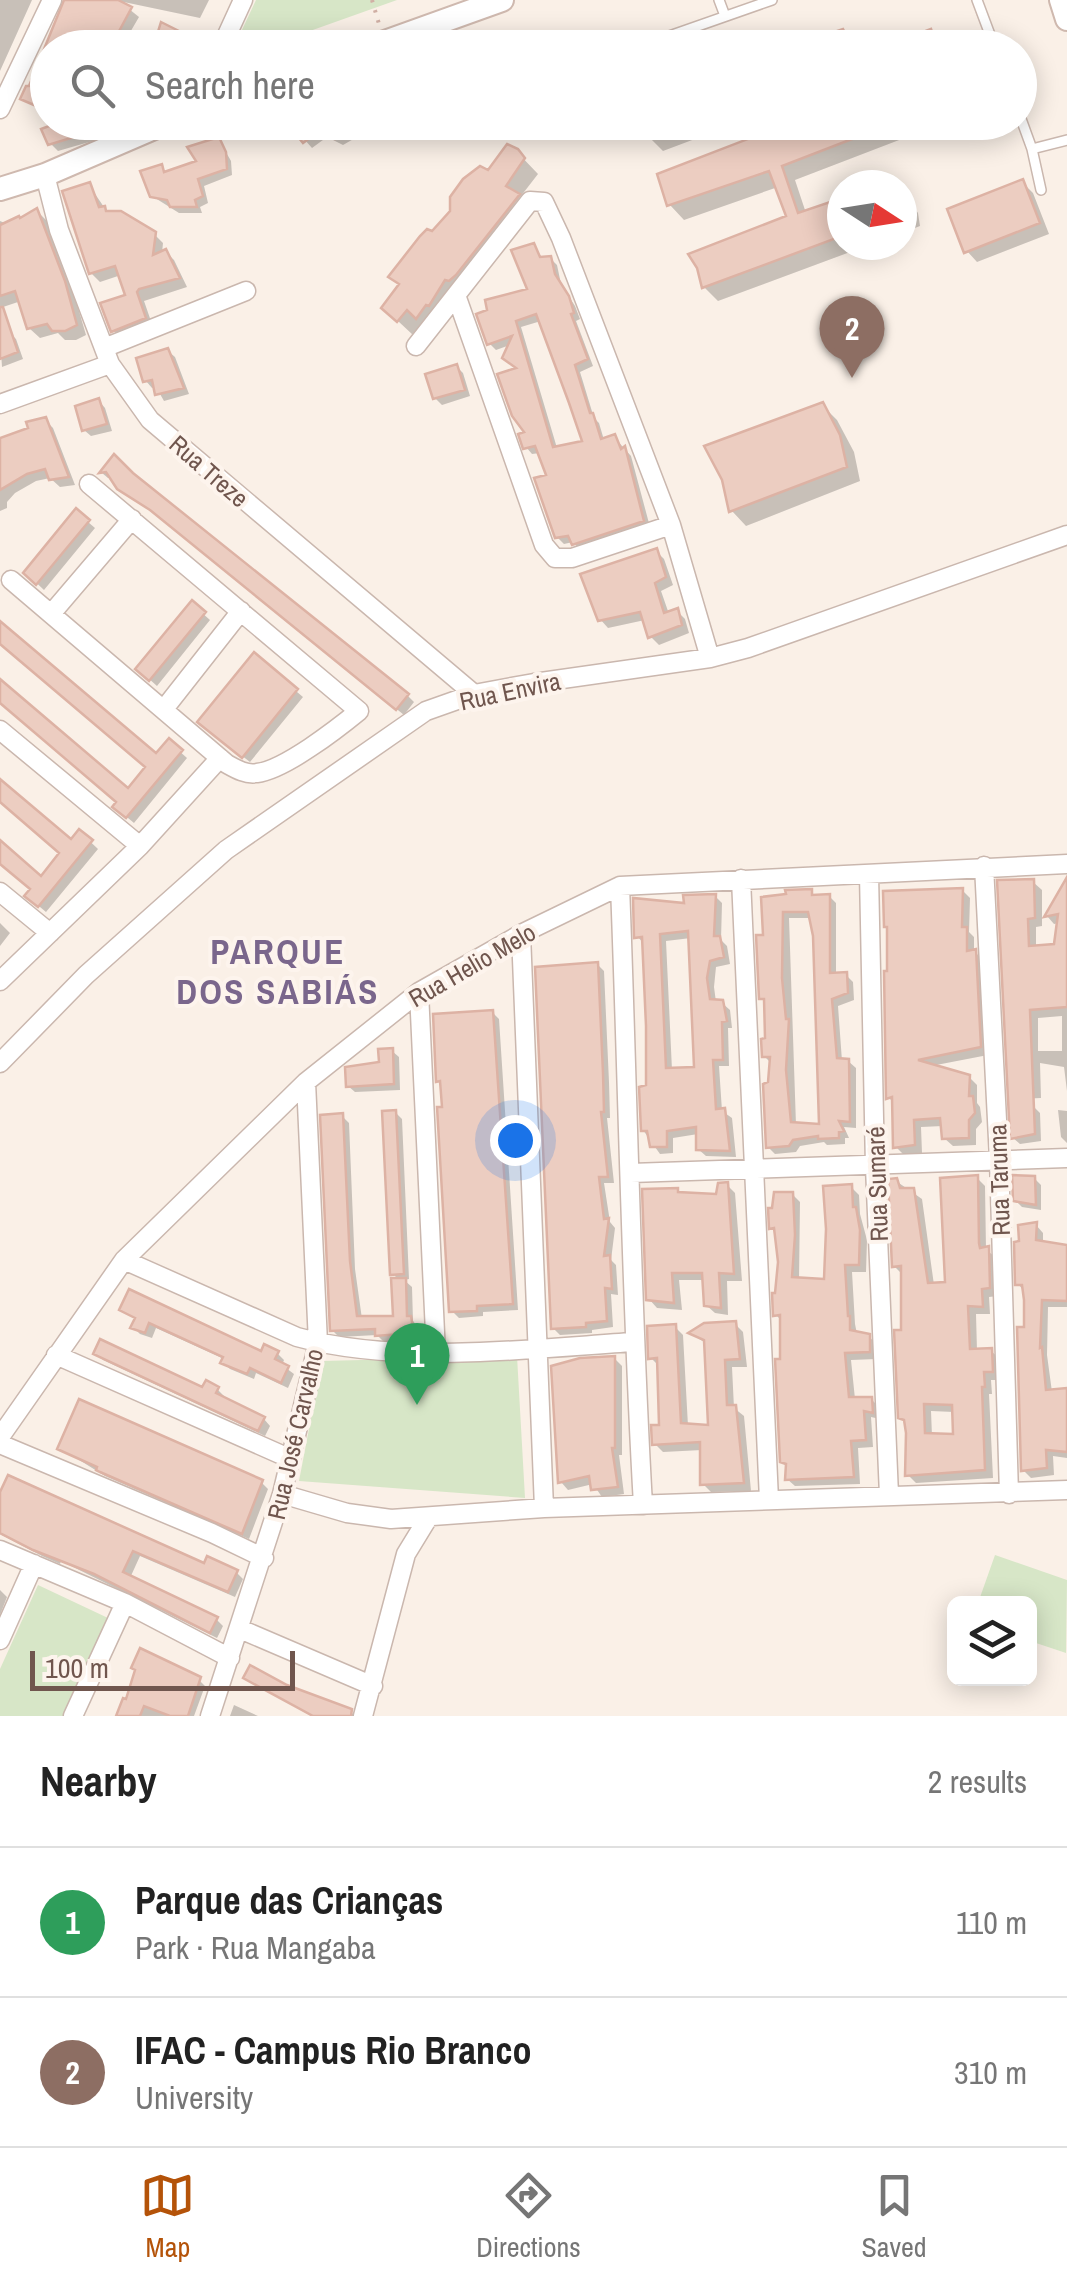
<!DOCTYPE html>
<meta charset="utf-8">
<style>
:root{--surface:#fff;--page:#f6f6f6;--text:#222;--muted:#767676;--line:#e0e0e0;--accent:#b45309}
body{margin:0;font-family:"Archivo Narrow",sans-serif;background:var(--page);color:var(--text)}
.controls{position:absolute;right:30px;bottom:30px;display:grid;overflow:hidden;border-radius:15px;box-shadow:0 5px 25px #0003}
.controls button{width:90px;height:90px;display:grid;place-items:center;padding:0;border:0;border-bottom:2px solid var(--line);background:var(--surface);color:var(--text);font:50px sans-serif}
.compass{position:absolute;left:827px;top:170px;width:90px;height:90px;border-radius:50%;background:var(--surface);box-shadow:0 5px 25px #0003;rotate:102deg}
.scale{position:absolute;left:30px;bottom:25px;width:265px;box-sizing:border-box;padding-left:10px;border:5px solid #70564e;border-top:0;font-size:28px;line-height:35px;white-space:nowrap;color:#70564e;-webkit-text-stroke:8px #fdf4ed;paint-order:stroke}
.you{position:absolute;left:515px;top:1140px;width:35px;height:35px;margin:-25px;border:8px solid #fff;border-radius:50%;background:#1a73e8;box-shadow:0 0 0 15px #1a73e833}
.badge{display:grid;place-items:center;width:65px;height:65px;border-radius:50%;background:var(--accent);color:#fff;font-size:32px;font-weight:700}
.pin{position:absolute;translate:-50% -82px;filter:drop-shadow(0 2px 5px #0008)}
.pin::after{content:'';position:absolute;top:52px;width:35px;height:30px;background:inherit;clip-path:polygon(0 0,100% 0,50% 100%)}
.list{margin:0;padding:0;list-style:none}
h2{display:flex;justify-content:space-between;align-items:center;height:130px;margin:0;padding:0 40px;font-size:42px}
h2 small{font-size:32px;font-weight:400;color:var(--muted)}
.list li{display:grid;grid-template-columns:65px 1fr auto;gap:30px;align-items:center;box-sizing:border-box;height:150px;padding:0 40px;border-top:2px solid var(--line)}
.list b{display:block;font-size:38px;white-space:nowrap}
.list p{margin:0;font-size:32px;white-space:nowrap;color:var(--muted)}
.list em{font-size:32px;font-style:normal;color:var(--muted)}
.icon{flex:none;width:55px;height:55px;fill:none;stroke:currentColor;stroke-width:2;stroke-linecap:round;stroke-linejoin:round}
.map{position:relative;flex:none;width:1067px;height:1716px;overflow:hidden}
.search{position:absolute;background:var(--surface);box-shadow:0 5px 25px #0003;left:30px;right:30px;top:30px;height:110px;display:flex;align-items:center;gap:25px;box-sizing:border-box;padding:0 35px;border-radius:55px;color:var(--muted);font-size:38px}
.sheet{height:430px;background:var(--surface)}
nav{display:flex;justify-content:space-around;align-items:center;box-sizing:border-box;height:140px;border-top:2px solid var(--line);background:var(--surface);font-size:28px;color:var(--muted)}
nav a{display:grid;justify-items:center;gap:5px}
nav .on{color:var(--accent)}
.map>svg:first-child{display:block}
</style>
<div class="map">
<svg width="1067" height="1716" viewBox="0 0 1067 1716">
<rect width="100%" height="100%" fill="#faf0e7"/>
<path fill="#d7e6c7" d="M256 0H397L265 47H234Z
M517 1356 525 1498 299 1481 322 1361Z
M995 1555 1067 1580 1066 1653 1030 1641V1604L978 1603Z
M38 1585 108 1618 64 1716H0V1669Z"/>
<path fill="#0003" fill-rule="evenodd" d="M0 0H32L0 71Z
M69 0H209L200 18 119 1 139 17 125 41 118 38 115 48H48Z
M162 25 181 35 192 48H152Z
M930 32 945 48H889Z
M97 122 103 138 58 151 50 143Z
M264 122H285L266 131 353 122 357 137 343 145 327 137 312 148 296 130 268 135 261 128 260 124Z
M643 122H740L663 151 648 136Z
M800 122H946L795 180 806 213 842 201V245H869L718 301 704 287 789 218 778 187 684 220 670 205Z
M219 140 231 161 232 175 204 186 208 203 200 207 202 213H179L152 196 161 167 168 173 200 163Z
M516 151 538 174 413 335 384 308 400 286 391 277 489 173Z
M1022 182 1033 193 1049 234 977 262 967 251Z
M89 185 108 213 154 234 163 243 162 253 166 252 174 260 187 287 144 301 153 327 122 339 113 330 129 297 121 275 100 282 91 273Z
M902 190 918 213 920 226 902 233Z
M37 211 47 221 74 294 86 335 76 340H65L58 333 40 338 29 328 21 301 0 308V221L7 224 21 221Z
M533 246 543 259 550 258 557 265 561 284 575 306 580 319 576 321 593 366 580 372 594 418 599 423 604 440 614 437 631 456 650 527 580 550 573 542 564 544 557 537 549 477 540 453 532 454 526 447 528 433 519 370 510 345 496 350 489 343 530 291ZM541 321 585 443 557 448 521 327Z
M10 333 16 339 23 359 2 367 0 337Z
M168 351 175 357 189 394 164 401 156 387 152 388 146 381Z
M456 366 463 373 470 396 442 405 435 398Z
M99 401 105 408 112 431 91 436 84 430Z
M822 405 837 420 854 452 860 481 746 526 732 511 724 479Z
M45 420 53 428 75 485 60 487 50 478 36 481 15 493 7 502V508L0 511V440L31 429Z
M114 458 132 475 408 696 414 702 404 715 160 516 127 495 112 478H108L102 473Z
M88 522 95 528 44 590 26 573Z
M656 551 664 559 673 585 661 591 669 614 677 611 685 619 689 633 659 645 651 637 645 620 608 628 600 619Z
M192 604 210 620 157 686 138 669Z
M0 624 157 757 169 742 187 758 134 823 122 813 119 803 0 701V683L128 792 148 768 0 642Z
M254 656 303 697 250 762 206 728Z
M0 782 71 843 80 832 98 849 46 912 34 902 33 890 0 862V844L41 879 62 853 0 801Z
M1000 882H1033L1042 890V926L1036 927V948L1056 946 1059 923 1054 924 1047 916 1067 885V1091L1064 1067 1040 1063 1041 1098 1019 1099ZM1062 1016V1051H1038V1018Z
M962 890 970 898 969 932 974 937V951L983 960 988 1055 931 1066 969 1077 977 1085V1103L980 1107 982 1122 976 1129V1145L953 1146 944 1138 943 1126 921 1127 922 1153 904 1155 896 1147 895 1104 889 1098Z
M811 892 816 897 829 896 836 903V975H846L853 982 854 1000 838 1006 842 1061H848L856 1068V1128L844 1127 849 1138H845V1144L827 1145 824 1142 800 1146 796 1152 775 1154 768 1147 772 1064 764 1056 768 1040 767 1004 761 998 766 937 763 899ZM789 918H812L815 936 821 1126 796 1125Z
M715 896 722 903 721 940 727 946 730 964 716 967 714 987 716 1002 722 1003 730 1010 732 1028H728L729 1066H719L722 1111 732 1118 736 1157 706 1156 698 1149V1134L673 1138V1153L660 1154 643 1130 649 1087 645 945 637 936 687 906ZM691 938 697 1069 672 1070 666 941Z
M0 923 10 933 0 946Z
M597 964 604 971 609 1082 610 1118H607L614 1183H604L610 1222 615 1228 611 1260 616 1265 618 1295 611 1294 613 1327 592 1330V1333L560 1335 553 1328Z
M492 1012 499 1019 518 1310 483 1312V1316L459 1318 452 1311 444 1109 443 1085 439 1080Z
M392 1051 399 1057 400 1090 355 1092 348 1086 382 1065Z
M1033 1106 1040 1113 1041 1141 1020 1144 1013 1138Z
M1058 1110 1067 1111V1143L1061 1137Z
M395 1112 402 1119 409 1279 404 1280 412 1287 413 1321 417 1326 419 1339 384 1342 377 1335 339 1337 332 1330 342 1116 349 1123 355 1269 362 1319H396L399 1280 393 1274Z
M977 1178 985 1186 986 1250 997 1258 998 1296 989 1297 990 1314H976L977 1351H991L1000 1359V1380H991L992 1394H989L993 1478 916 1483 908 1475 907 1423 901 1417 903 1275 894 1266 896 1181 922 1199 934 1285 948 1284ZM931 1411 954 1412 955 1436H932Z
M1034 1178 1041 1185V1210L1022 1207 1015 1200Z
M727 1185 735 1193 742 1281H727L728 1315 715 1313 706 1305 705 1280H679L682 1310 657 1308 649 1299Z
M851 1187 859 1195 860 1214 867 1240 866 1272H852L855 1324 857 1334 868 1336 877 1344V1359L851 1360 855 1399H871L879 1407 880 1419 871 1417 873 1447 858 1448 860 1484 795 1486 787 1479 788 1468 782 1461V1321L776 1315 781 1262 777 1233 772 1227 792 1194 800 1202 799 1280 826 1282Z
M1036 1225 1043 1233V1244L1067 1247V1307H1048L1047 1355 1052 1392 1067 1391V1458L1053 1456 1054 1475 1031 1478 1023 1470 1025 1292 1018 1284Z
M122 1309 263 1354 277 1353 284 1360 282 1365 294 1374 288 1388 256 1373 254 1379 230 1369 223 1362 224 1359 156 1328 152 1338 140 1334 133 1327 137 1320Z
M735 1324 743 1332 747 1367H732L734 1408 744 1416 751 1491 711 1492 703 1484 702 1450 663 1452 655 1444 662 1428 660 1367 651 1358 675 1327 683 1335 688 1426 711 1428 707 1344 692 1334Z
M96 1353 203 1391 217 1389 224 1396 222 1399 264 1419 270 1426 265 1436 103 1360Z
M614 1358 622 1366V1455H619L624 1494 602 1497 593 1484 568 1490 561 1482Z
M60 1448 262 1483 268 1489 249 1539 105 1476Z
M0 1503 205 1567 236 1572 243 1579 235 1597 140 1556 130 1578 216 1619 223 1626 217 1638 61 1561 60 1564 42 1556 0 1534Z
M0 1590 7 1597 0 1615Z
M137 1671 199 1680 205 1686 194 1716H119L127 1703Z
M246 1677 350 1711 355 1716H311Z
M234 1705 258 1716H230Z"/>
<path fill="#eccdc1" stroke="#ddb2a4" stroke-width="2.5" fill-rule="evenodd" d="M64 0H118L132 7 117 35 110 32 104 48H48V111L20 99 26 86H29Z
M161 22 183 33 177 48H153Z
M843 29 853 48H796V45Z
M931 29 937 48H886V46Z
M60 122H110V126L48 145 41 129Z
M286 122H365L335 139 319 131 303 143Z
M792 122 891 124 782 166 798 213 842 198V236L702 288 697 268 688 254 786 216 769 171 667 206 657 174Z
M219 137 226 152 227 169 198 179 203 196 195 200 197 207H170L167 200 150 197 140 171 162 164 164 172 196 161 187 147Z
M507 144 518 149 525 158 506 186 520 194 456 275 449 281 445 280 429 306 426 305 416 319 407 310 397 322 381 308 399 284 388 277 420 236 427 229 432 231 450 211V197L463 179 480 166 488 170Z
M1023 179 1040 223 964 253 947 209Z
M90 182 99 207 105 206 106 211H121L156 232 153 255 166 249 180 278 139 289 137 292 146 318 111 332 100 303 125 295 115 266 89 274 62 191Z
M37 208 65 281 77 325 65 331H52L47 324 27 329 15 291 0 296V225L19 216 20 218Z
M534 243 540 257 551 256 555 274 569 296 574 313 571 314 588 359 575 365 590 413H593L601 439 615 434 621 449 625 446 644 521 572 545 568 536 555 538 534 478 546 475 535 446 523 449 518 434 524 432 512 416 497 374 516 368 502 358 512 336 487 345 476 314 487 310 485 300 527 289 511 250ZM536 314 569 403 582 441 553 447 516 321Z
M0 307H3L18 352 0 359Z
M168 348 184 388 155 395 152 380 143 382 136 358Z
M457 364 465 390 433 399 425 374Z
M99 398 107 424 82 431 75 406Z
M823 402 840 435 847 467 729 512 722 480 704 446Z
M46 417 69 477 49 480 45 469 27 474 0 490V438L28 428 26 422Z
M114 454 133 473 409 694 396 710 150 510 117 489 106 472 99 473Z
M76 508 90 520 36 585 23 573Z
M657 548 666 577 655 583 664 613 678 608 682 625 648 638 640 612 598 621 580 574Z
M192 600 206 612 149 681 135 669Z
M0 621 156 753 169 738 183 750 126 818 112 807 116 802 0 703V679L128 788 145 767 0 644Z
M254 652 298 689 242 758 197 722Z
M0 779 71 839 79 829 93 840 38 907 24 896 30 889 0 864V840L41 876 59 853 0 802Z
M1067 877V1007L1030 1010 1035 1134 1010 1139 997 880 1034 879 1035 918 1028 919 1029 946 1054 944 1058 914 1044 917Z
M963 888 962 927H967V951L976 949 981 1047 918 1060 970 1075 969 1096H973L975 1113 969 1120V1138L942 1139 940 1118 914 1120 915 1145 893 1148 892 1097 886 1099 884 971H887V927H884L883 891Z
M812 889V895L830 894V973L847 972 848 993 832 999 837 1058 849 1059 850 1122 839 1121 844 1131 839 1132V1138L818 1139V1136L793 1140 789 1146 766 1148 763 1084 768 1082 770 1057H762L761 1039 765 1038 764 999H759L756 935H763L761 897 786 894 785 890ZM783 912H808L813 936 819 1124 791 1122 786 1070 789 1019H786L782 978Z
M716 894 714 936H720L724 957 710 961 707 978 710 999 723 1000 727 1021 722 1022 723 1060H713L716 1109 725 1108 730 1151 696 1150V1127L667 1131V1147H650L647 1131H641L639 1087 646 1085V1026L642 937 634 938 633 898 684 903 683 895ZM688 931 694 1067 666 1068 660 934Z
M598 962 603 1073 604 1112H601L608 1177H599L604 1219 609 1218 604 1256 610 1255 612 1289 605 1288 607 1321 586 1323V1327L551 1329 535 967Z
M493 1010 513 1304 477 1306V1311L449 1312 437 1107H442L440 1081 436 1082 433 1014Z
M393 1048 394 1084 346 1087 345 1067 379 1062 378 1049Z
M396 1110 404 1274 390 1275 382 1111Z
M343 1113 350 1261 357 1316H393L391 1278H406L407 1316H411L414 1333 375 1336V1329L330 1331 320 1115Z
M978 1175 979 1243 980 1248 989 1246 990 1288 982 1289 983 1307 968 1306 970 1349 992 1348 993 1372H984L985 1387H982L985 1470 905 1476 906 1433 904 1420 898 1418 894 1330H901V1266L892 1267 888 1179 897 1178 900 1188H914L928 1283 945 1282 940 1178ZM924 1404 952 1405 953 1434 925 1433Z
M1012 1175 1035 1176 1036 1205 1013 1201Z
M728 1182 734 1274 719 1273 721 1308 704 1306 702 1273H672L674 1303 646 1300 642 1189 678 1188V1192L716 1194 718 1183Z
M852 1184 853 1207H856L860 1230 859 1265H845L848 1316H850V1330L870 1334V1352L845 1353 849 1397H872L873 1413 864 1411 866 1440 851 1441 854 1477 785 1480 786 1464 780 1462 775 1359H780V1315L773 1316 772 1293H775L778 1262 774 1228 769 1229 768 1208H772L774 1192H793L795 1235 792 1277 824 1279 826 1229 823 1186Z
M1037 1222 1036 1240 1067 1245V1301L1042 1300 1040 1348 1042 1347 1046 1390 1067 1388V1452L1046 1450 1047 1468 1021 1471 1017 1327H1024V1300L1022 1285H1015L1014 1242 1019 1241 1018 1225Z
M129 1289 261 1351 264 1344 279 1351 275 1359 289 1366 281 1383 250 1368 247 1374 220 1363 223 1357 149 1323 145 1333 130 1328 135 1318 119 1310Z
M736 1321 740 1359 725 1360 727 1405H736L744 1483 700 1485V1442L652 1445 651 1425H659L657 1358 648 1359 647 1326 676 1324 681 1423 708 1425 704 1340 688 1333 704 1323Z
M100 1339 202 1387 206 1380 219 1387 216 1393 265 1417 258 1431 93 1354Z
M615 1356V1448H612L618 1487 591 1490 589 1476 558 1483 551 1366 580 1358Z
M79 1399 263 1480 242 1534 100 1472 96 1470 97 1467 57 1449Z
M8 1475 204 1563 207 1556 238 1570 228 1592 133 1551 123 1572 218 1617 210 1633 94 1574 33 1550 0 1533V1492Z
M140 1648 201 1677 188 1716H170L144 1706 140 1716H116L123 1698 126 1699 135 1670 131 1668Z
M250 1665 287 1685 352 1709 351 1716H313L243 1678Z"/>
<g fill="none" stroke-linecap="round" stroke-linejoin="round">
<defs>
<path id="lane" d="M719 0 725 16
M977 0 995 48
M638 47 772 0
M1020 116 1032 149 1041 190
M1032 149 1067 140"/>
<path id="street" d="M221 48 243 0
M0 109 52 0
M45 175 59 230 110 364 150 420 474 694
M456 295 544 545 555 558H572L671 525
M416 346 530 201 544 202 561 238 671 525 710 658
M104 348 246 291
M0 404 110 364
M11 580 227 764C236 769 246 775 257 773 284 770 337 729 359 711L89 484
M51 614 132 519
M164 709 241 611
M0 730 140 846
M984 866 999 1159 1009 1494
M869 874 875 1167 889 1495
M741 879 769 1500
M620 886C628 1092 631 1299 643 1505
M0 892 50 933
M521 934 544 1508
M0 981 140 846 220 758
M419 992 436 1354
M0 1063 86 975 226 850 426 711 474 694 534 683 710 658 748 648 1067 535
M631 1173 1067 1158
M124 1260 297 1337C398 1365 529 1349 633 1342
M56 1355 291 1459
M0 1437 124 1260 306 1082 419 992 521 934 620 886 1067 864
M0 1444 212 1533 264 1558
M282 1494 347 1513 391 1519 544 1508 1067 1490
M0 1550 125 1603 230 1658
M240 1629 373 1686
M0 1640 34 1564
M73 1716 125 1603
M210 1716 282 1494 318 1343 306 1082
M363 1716 406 1554 428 1518"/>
<path id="secondary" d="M1061 0 1067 19
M368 48 502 0
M0 189 45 175 168 122"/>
</defs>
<use href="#lane" stroke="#cab7ae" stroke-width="12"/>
<use href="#street" stroke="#cab7ae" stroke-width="21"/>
<use href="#secondary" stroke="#cfb9af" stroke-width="26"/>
<path stroke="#d1b0a5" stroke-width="4" stroke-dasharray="2.5 8" stroke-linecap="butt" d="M372 0 379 24"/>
<use href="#lane" stroke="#fff" stroke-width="9"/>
<use href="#street" stroke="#fff" stroke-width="18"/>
<use href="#secondary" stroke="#fff" stroke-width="22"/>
</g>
<g text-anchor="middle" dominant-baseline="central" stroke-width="8" stroke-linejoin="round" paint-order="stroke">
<g font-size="25" fill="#70564e" stroke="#fdf4ed">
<text transform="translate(209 471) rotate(41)">Rua Treze</text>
<text transform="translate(510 691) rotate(-12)">Rua Envira</text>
<text transform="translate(472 965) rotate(-30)">Rua Helio Melo</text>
<text transform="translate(999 1180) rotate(-92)">Rua Taruma</text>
<text transform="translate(877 1184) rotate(-92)">Rua Sumaré</text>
<text transform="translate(295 1434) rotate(-77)">Rua José Carvalho</text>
</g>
<g font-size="35" font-weight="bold" letter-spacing="2.5" fill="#7a668c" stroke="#fdf4ed">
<text x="278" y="951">PARQUE<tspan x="278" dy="40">DOS SABIÁS</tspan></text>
</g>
</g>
</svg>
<div class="controls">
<button><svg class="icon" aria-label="layers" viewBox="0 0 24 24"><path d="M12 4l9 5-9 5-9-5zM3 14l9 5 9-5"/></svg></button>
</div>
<svg class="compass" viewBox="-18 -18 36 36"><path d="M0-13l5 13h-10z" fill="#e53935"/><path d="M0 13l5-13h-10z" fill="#767676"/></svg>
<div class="scale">100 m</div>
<div class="you"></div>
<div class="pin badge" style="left:417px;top:1405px;background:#2e9e5b">1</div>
<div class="pin badge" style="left:852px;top:378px;background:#8d6e63">2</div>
<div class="search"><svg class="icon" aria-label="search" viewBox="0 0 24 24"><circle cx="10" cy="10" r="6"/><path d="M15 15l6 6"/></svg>Search here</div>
</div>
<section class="sheet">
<h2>Nearby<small>2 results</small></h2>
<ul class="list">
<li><span class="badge" style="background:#2e9e5b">1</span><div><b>Parque das Crianças</b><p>Park · Rua Mangaba</p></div><em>110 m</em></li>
<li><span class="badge" style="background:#8d6e63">2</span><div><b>IFAC - Campus Rio Branco</b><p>University</p></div><em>310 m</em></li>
</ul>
</section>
<nav>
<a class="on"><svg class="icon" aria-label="map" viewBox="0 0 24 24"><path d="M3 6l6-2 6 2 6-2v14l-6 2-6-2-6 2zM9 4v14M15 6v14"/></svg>Map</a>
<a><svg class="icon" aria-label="directions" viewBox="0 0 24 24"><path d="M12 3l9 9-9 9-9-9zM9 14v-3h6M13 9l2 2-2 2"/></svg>Directions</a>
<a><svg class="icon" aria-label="saved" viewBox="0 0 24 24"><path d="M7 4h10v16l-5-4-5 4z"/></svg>Saved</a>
</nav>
